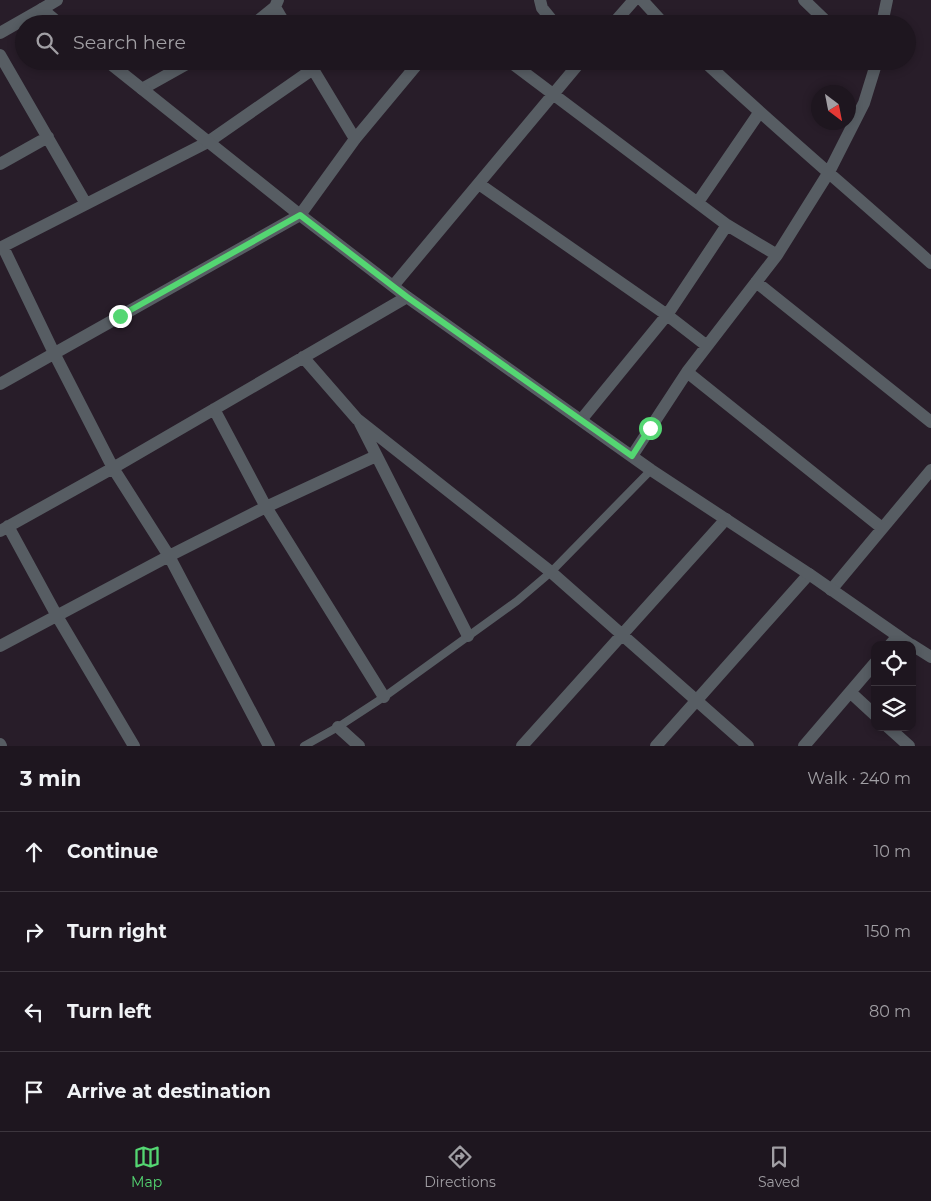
<!DOCTYPE html>
<meta charset="utf-8">
<style>
:root{--surface:#1e161f;--page:#2b232c;--text:#f1f3f6;--muted:#a19fa4;--line:#3c353d;--accent:#54d672}
body{margin:0;font-family:Montserrat,sans-serif;background:var(--page);color:var(--text)}
.controls{position:absolute;right:15px;bottom:15px;display:grid;overflow:hidden;border-radius:10px;box-shadow:0 2px 8px #0003}
.controls button{width:45px;height:45px;display:grid;place-items:center;padding:0;border:0;border-bottom:1px solid var(--line);background:var(--surface);color:var(--text);font:25px sans-serif}
.compass{position:absolute;left:811px;top:85px;width:45px;height:45px;border-radius:50%;background:var(--surface);box-shadow:0 2px 8px #0003;rotate:148deg}
.stop{position:absolute;width:15px;height:15px;margin:-11px;border:4px solid #54d672;border-radius:50%;background:#fff}
.stop.end{background:#54d672;border-color:#fff;box-shadow:0 1px 5px #0008}
.list{margin:0;padding:0;list-style:none}
h2{display:flex;justify-content:space-between;align-items:center;height:65px;margin:0;padding:0 20px;font-size:21px}
h2 small{font-size:16px;font-weight:400;color:var(--muted)}
.list li{display:grid;grid-template-columns:32px 1fr auto;gap:15px;align-items:center;box-sizing:border-box;height:80px;padding:0 20px;border-top:1px solid var(--line)}
.list b{display:block;font-size:19px;white-space:nowrap}
.list em{font-size:16px;font-style:normal;color:var(--muted)}
.icon{flex:none;width:28px;height:28px;fill:none;stroke:currentColor;stroke-width:2;stroke-linecap:round;stroke-linejoin:round}
.map{position:relative;flex:none;width:931px;height:746px;overflow:hidden}
.search{position:absolute;background:var(--surface);box-shadow:0 2px 8px #0003;left:15px;right:15px;top:15px;height:55px;display:flex;align-items:center;gap:12px;box-sizing:border-box;padding:0 18px;border-radius:28px;color:var(--muted);font-size:19px}
.sheet{height:385px;background:var(--surface)}
nav{display:flex;justify-content:space-around;align-items:center;box-sizing:border-box;height:70px;border-top:1px solid var(--line);background:var(--surface);font-size:14px;color:var(--muted)}
nav a{display:grid;justify-items:center;gap:2px}
nav .on{color:var(--accent)}
.map>svg:first-child{display:block}
</style>
<div class="map">
<svg width="931" height="746" viewBox="0 0 931 746">
<rect width="100%" height="100%" fill="#281d29"/>
<g fill="none" stroke-linecap="round" stroke-linejoin="round">
<path stroke="#575d63" stroke-width="8" d="M304 746 338 727 384 697 517 601 551 572 651 470"/>
<path stroke="#575d63" stroke-width="12" d="M540 0 542 8 555 24
M642 0 664 24
M804 0 829 24
M275 7 285 24
M254 24 275 7 278 0
M613 24 634 0
M882 24 887 0
M0 33 42 9
M0 55 86 204
M308 61 355 139
M509 61 727 225 777 255
M704 61C778 130 855 195 931 263
M142 89 192 61
M0 164 48 137
M479 184 667 315 707 346
M698 202 759 113
M3 247 54 353 113 468 169 556 269 746
M0 248 208 142 313 69
M756 282 931 422
M393 286 581 61
M303 357 357 419 551 572 748 746
M687 372 882 528
M0 384 300 215 355 139 420 61
M214 409 266 507 384 697
M581 420 667 315 727 225
M360 423 468 636
M632 456 687 372 777 255 829 172 864 103 877 61
M8 526 57 616 134 746
M0 531 113 468 407 297
M831 590 931 470
M890 645 898 636
M0 646 169 556 266 507 376 456
M850 692 875 715
M338 727 359 746
M888 727 909 746
M0 744 1 746
M522 746 726 519
M656 746 809 574
M804 746 875 663"/>
<path stroke="#575d63" stroke-width="12" d="M57 0 42 9 60 24
M107 61 300 215 407 297 651 470 809 574 911 645
M912 645 931 657"/>
</g>
<g fill="none" stroke-linecap="round" stroke-linejoin="round">
<path stroke="#54d672" stroke-width="6" d="M120 316 300 215 407 297 632 456 650 428"/>
</g>
</svg>
<div class="controls">
<button><svg class="icon" aria-label="locate" viewBox="0 0 24 24"><circle cx="12" cy="12" r="6"/><path d="M12 2v4M12 18v4M2 12h4M18 12h4"/></svg></button>
<button><svg class="icon" aria-label="layers" viewBox="0 0 24 24"><path d="M12 4l9 5-9 5-9-5zM3 14l9 5 9-5"/></svg></button>
</div>
<svg class="compass" viewBox="-18 -18 36 36"><path d="M0-13l5 13h-10z" fill="#e53935"/><path d="M0 13l5-13h-10z" fill="#a19fa4"/></svg>
<div class="stop" style="left:650px;top:428px"></div>
<div class="stop end" style="left:120px;top:316px"></div>
<div class="search"><svg class="icon" aria-label="search" viewBox="0 0 24 24"><circle cx="10" cy="10" r="6"/><path d="M15 15l6 6"/></svg>Search here</div>
</div>
<section class="sheet">
<h2>3 min<small>Walk · 240 m</small></h2>
<ul class="list">
<li><svg class="icon" aria-label="ahead" viewBox="0 0 24 24"><path d="M12 20V5M6 11l6-6 6 6"/></svg><div><b>Continue</b></div><em>10 m</em></li>
<li><svg class="icon" aria-label="right" viewBox="0 0 24 24"><path d="M7 20v-9h11M14 6l5 5-5 5"/></svg><div><b>Turn right</b></div><em>150 m</em></li>
<li><svg class="icon" aria-label="left" viewBox="0 0 24 24"><path d="M17 20v-9H6M10 6l-5 5 5 5"/></svg><div><b>Turn left</b></div><em>80 m</em></li>
<li><svg class="icon" aria-label="arrive" viewBox="0 0 24 24"><path d="M6 21V4h12l-3 4 3 4H6"/></svg><div><b>Arrive at destination</b></div></li>
</ul>
</section>
<nav>
<a class="on"><svg class="icon" aria-label="map" viewBox="0 0 24 24"><path d="M3 6l6-2 6 2 6-2v14l-6 2-6-2-6 2zM9 4v14M15 6v14"/></svg>Map</a>
<a><svg class="icon" aria-label="directions" viewBox="0 0 24 24"><path d="M12 3l9 9-9 9-9-9zM9 14v-3h6M13 9l2 2-2 2"/></svg>Directions</a>
<a><svg class="icon" aria-label="saved" viewBox="0 0 24 24"><path d="M7 4h10v16l-5-4-5 4z"/></svg>Saved</a>
</nav>
